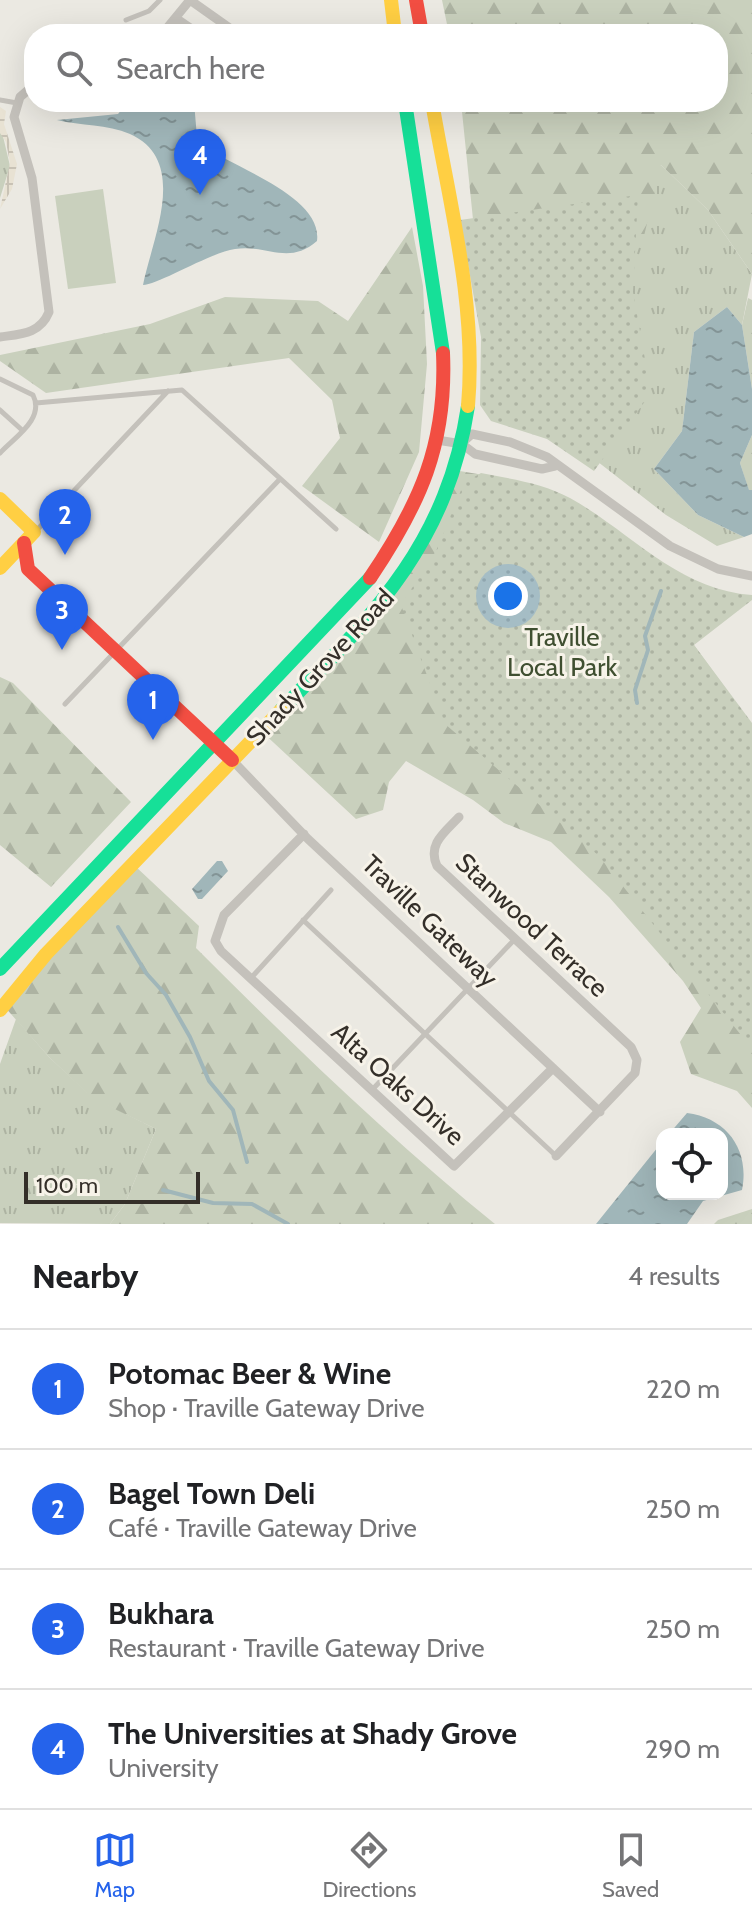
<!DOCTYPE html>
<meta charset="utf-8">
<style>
:root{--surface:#fff;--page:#f6f6f6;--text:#202124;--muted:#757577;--line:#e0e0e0;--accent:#2563eb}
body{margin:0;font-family:Cabin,sans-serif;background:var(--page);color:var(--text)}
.controls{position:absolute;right:24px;bottom:24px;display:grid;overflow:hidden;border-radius:16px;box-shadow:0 8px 32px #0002}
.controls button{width:72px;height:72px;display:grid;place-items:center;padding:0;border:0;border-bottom:2px solid var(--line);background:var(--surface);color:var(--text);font:40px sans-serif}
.scale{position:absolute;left:24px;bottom:20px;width:176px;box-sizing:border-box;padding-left:8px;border:4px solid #342f29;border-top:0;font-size:22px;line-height:28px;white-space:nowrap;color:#342f29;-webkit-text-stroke:6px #f7f3e9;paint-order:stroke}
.you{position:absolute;left:508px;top:596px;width:28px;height:28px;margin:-20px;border:6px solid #fff;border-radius:50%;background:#1a73e8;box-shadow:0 0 0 12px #1a73e833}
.badge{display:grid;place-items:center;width:52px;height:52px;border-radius:50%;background:var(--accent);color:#fff;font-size:26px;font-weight:700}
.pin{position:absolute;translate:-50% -66px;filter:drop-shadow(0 2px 4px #0008)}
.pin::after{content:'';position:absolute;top:42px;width:28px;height:24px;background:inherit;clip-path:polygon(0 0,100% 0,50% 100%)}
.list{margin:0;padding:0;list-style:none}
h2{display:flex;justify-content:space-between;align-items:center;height:104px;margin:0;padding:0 32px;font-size:34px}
h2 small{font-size:26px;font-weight:400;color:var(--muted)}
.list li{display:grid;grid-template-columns:52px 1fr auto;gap:24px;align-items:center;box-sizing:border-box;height:120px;padding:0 32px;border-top:2px solid var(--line)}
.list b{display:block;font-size:30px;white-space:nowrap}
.list p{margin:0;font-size:26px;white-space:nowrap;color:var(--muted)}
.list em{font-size:26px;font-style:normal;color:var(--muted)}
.icon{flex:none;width:44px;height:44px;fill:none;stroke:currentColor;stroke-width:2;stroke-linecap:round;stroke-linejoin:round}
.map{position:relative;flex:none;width:752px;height:1224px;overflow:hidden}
.search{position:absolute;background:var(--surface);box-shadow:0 8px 32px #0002;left:24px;right:24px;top:24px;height:88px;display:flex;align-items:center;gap:20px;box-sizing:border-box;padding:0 28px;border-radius:32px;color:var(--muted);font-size:30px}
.sheet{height:584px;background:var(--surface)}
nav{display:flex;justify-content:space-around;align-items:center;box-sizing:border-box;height:112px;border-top:2px solid var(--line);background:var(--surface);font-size:22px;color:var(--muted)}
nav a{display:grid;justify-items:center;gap:4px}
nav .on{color:var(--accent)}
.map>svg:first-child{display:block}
</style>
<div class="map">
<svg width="752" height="1224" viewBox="0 0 752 1224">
<defs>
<pattern id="grass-tufts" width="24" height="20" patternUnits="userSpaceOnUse" patternTransform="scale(2)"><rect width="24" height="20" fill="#c9d0bd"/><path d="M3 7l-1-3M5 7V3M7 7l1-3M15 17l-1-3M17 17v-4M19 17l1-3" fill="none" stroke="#adb3a2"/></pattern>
<pattern id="forest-firs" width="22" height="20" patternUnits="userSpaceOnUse" patternTransform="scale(2)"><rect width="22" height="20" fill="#c9d0bd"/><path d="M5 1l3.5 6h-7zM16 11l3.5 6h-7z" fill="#adb3a2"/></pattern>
<pattern id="park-dots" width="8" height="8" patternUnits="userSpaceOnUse" patternTransform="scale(2)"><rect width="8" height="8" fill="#c9d0bd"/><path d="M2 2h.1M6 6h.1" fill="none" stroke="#adb3a2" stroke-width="1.8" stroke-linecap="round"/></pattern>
<pattern id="plaza-grid" width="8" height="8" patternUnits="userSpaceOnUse" patternTransform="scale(2)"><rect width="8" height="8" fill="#e8e2d3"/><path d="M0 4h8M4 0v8" fill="none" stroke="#c8c2b5"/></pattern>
<pattern id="water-ripples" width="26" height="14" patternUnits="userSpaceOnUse" patternTransform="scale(2)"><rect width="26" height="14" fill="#a0b6b9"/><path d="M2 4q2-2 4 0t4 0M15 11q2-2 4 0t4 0" fill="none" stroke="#839496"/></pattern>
</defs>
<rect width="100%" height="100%" fill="#ebe9e2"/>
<path fill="url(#grass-tufts)" d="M2 132 10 166 0 198V133Z
M661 165 708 210 752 274 742 325 727 307 694 332 682 431 654 469 698 515 744 537 717 546 666 515 593 458 517 352Z
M16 1019 49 1057 92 1097 156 1129 125 1204 110 1224 0 1223V1064Z"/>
<path fill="url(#forest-firs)" d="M442 0H752V274L708 210 661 165 644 236 601 205 475 239 461 102H718V34H449Z
M412 227 423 286 427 364 419 452 379 542 302 486 340 438 332 400 289 358 46 393 0 361V355L150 324 225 297 318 301 348 321Z
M748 298 752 300V389L742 325Z
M752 435V490L749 491 740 463Z
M454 470 513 480 694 645 752 725V1108L737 1091 691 1074 680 1042 701 1008 683 981 609 897 551 842 504 823 473 800 406 761 389 782 383 810 356 819 260 730 406 574Z
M0 677 13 683 131 802 51 887 0 845Z
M135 866 199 926 196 948C292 1044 390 1139 495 1224H110L125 1204 156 1129 92 1098 49 1057 3 1005Z
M752 1209V1224H714L718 1220Z"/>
<path fill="url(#park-dots)" d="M638 195 633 292 651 393 594 471 547 439 491 421 480 405 481 337 460 220Z
M481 473C511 479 543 483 570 498 631 532 678 590 752 595V600L694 645 752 723V1049L599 856 445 724 401 605 436 551 464 483Z"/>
<path fill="#c9d0bd" d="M103 189 116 283 68 289 55 196Z"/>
<path fill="url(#plaza-grid)" d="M0 107 6 111 4 124 17 164 12 189 0 209 10 163 6 142 0 133Z"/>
<path fill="url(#water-ripples)" d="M128 102H194L197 137 201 144C230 167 323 195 317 241 288 266 267 244 235 249 209 253 158 285 143 285 152 239 190 161 130 134 107 124 81 126 57 120L118 114Z
M727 307 742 325 752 389V435L740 463 749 490H752V534L744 537 698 515 654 469 682 431 694 332Z
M217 861H222L228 871 202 899H198L192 889Z
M687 1113C727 1118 750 1150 742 1190L703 1201 687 1224H596L662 1142V1194H722V1134H669Z"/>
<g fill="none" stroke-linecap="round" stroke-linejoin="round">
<path stroke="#a0b6b9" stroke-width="4" d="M637 703 635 690 648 650 645 636 661 591
M118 927 146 973 166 995 190 1037 209 1081 233 1110 247 1162
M163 1190 213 1203 252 1204 288 1224"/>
<path stroke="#c4c1bb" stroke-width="5" d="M126 20 149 11 160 0
M0 100 17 103
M0 379 33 395C45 419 15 437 0 453
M36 403 182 390 336 529
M0 410 22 430
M35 532 168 391
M65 704 280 479
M303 920 555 1155
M251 978 331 890
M371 1091 514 940"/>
<path stroke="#c4c1bb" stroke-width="9" d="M190 0 238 34
M177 19 199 34
M162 34 190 0
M0 337C21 334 40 334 49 312L32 178 14 117 20 97 34 85
M437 440 462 444 475 454 542 469 555 466
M462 443 472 434 510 442 547 457 670 546 718 569 752 576
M232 760 308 839 600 1112
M459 817C445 832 427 844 437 866L631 1047 637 1060 635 1073 556 1156
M304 834 224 915 215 941 221 951 454 1166 553 1068"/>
<path stroke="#16e098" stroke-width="14" d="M405 102 443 353
M281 710C374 615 447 544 468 406
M0 969 370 578"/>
<path stroke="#ffcf43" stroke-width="14" d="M391 0 395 34
M432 102C449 202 477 304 468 406
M0 499 34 532 0 568
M0 1010 46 954 281 710"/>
<path stroke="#f24e42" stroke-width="14" d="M416 0 422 34
M24 543 28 569 232 760
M370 578C420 504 447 444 443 353"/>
</g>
<g text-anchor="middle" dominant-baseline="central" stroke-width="6" stroke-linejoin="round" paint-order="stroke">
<g font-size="26" fill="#3f4f30" stroke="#f7f3e9">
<text x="562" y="637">Traville<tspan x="562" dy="30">Local Park</tspan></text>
</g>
<g font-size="26" fill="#342f29" stroke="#f7f3e9">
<text transform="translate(320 667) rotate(-47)">Shady Grove Road</text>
<text transform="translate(430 921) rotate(44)">Traville Gateway</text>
<text transform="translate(532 925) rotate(43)">Stanwood Terrace</text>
<text transform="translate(398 1084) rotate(42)">Alta Oaks Drive</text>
</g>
</g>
</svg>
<div class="controls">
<button><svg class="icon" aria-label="locate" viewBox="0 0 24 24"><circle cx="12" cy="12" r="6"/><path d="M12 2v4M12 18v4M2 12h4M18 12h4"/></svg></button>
</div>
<div class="scale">100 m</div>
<div class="you"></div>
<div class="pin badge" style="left:153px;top:740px">1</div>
<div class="pin badge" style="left:65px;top:555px">2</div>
<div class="pin badge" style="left:62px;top:650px">3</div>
<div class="pin badge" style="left:200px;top:195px">4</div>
<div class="search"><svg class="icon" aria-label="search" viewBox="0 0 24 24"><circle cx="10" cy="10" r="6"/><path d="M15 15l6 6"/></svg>Search here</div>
</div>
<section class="sheet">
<h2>Nearby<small>4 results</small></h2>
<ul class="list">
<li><span class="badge">1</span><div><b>Potomac Beer &amp; Wine</b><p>Shop · Traville Gateway Drive</p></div><em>220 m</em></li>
<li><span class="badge">2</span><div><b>Bagel Town Deli</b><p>Café · Traville Gateway Drive</p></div><em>250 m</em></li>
<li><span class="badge">3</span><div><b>Bukhara</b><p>Restaurant · Traville Gateway Drive</p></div><em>250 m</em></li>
<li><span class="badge">4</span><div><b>The Universities at Shady Grove</b><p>University</p></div><em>290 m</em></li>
</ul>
</section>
<nav>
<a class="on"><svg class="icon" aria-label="map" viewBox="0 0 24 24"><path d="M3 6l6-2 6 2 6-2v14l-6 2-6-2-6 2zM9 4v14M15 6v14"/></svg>Map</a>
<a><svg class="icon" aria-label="directions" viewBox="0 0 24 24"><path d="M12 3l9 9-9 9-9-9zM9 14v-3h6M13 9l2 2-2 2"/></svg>Directions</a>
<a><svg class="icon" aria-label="saved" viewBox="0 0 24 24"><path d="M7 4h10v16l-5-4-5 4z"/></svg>Saved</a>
</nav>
